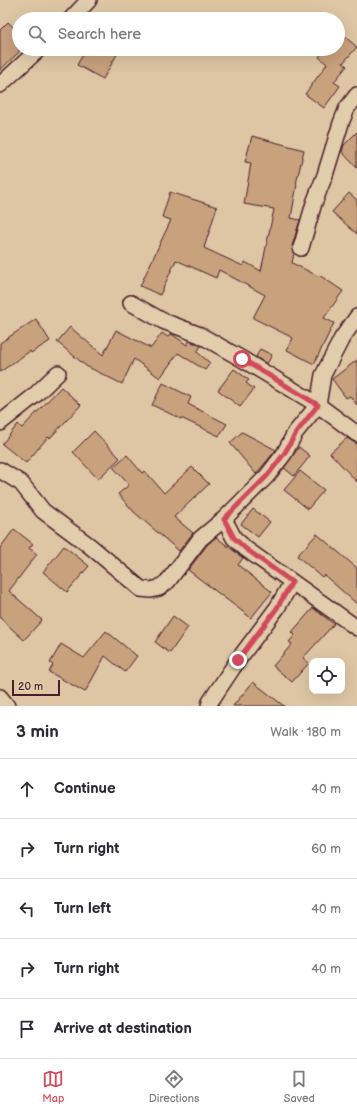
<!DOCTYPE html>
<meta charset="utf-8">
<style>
:root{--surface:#fff;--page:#f7f7f7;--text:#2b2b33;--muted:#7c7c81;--line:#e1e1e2;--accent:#d1495b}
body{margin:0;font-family:"Balsamiq Sans",sans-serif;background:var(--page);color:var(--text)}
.controls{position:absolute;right:12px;bottom:12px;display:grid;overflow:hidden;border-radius:8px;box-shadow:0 4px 16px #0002}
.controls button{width:36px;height:36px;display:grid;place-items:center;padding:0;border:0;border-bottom:1px solid var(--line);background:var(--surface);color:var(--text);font:20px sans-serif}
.scale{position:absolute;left:12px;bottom:10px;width:48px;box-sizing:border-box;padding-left:4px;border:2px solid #4a1f2b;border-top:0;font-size:11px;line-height:14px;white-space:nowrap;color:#4a1f2b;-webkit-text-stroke:3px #e1cdac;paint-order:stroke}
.stop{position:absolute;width:12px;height:12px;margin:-9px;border:3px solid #d1495b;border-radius:50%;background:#fff}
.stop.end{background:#d1495b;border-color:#fff;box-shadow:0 1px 4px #0008}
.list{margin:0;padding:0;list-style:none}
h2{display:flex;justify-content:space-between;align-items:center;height:52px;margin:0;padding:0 16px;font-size:17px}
h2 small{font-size:13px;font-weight:400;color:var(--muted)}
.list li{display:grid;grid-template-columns:26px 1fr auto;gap:12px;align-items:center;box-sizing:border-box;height:60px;padding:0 16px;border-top:1px solid var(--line)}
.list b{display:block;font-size:15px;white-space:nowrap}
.list em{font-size:13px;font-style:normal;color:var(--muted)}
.icon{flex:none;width:22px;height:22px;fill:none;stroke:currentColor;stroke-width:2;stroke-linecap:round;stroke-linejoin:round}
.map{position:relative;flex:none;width:357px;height:706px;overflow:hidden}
.search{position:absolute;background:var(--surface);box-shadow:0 4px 16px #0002;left:12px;right:12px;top:12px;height:44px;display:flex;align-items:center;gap:10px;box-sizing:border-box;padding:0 14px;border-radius:22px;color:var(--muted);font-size:15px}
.sheet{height:352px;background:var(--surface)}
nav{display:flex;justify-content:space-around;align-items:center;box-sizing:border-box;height:56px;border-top:1px solid var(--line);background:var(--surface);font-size:11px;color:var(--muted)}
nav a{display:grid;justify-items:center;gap:2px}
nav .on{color:var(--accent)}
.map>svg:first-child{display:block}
</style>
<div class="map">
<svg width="357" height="706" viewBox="0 0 357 706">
<rect width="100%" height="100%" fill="#dec6a4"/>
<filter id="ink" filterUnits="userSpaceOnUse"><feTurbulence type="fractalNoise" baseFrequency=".025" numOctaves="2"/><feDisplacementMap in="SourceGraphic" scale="8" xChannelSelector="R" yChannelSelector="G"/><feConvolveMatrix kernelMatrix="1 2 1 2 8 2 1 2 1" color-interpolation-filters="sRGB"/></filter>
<g filter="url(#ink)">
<path fill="#c8a17d" stroke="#4a1f2b" d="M8 22 19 33V52L0 70V30Z
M338 31 357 47 343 63 347 66 334 82 340 86 324 108 305 94 327 64 319 57 325 49H338Z
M86 49H120L103 79 77 65Z
M357 132V168L342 152 344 145Z
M252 136 304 150 296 184H297L291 218 300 220 292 246 294 253 292 263 318 276 319 275 343 291 324 318 334 323 314 364 287 350 293 338 253 318 265 295 219 270 216 278 176 260 160 295 140 286 171 220 162 217 170 192 217 207 204 248 243 266 245 262 261 271 274 209 244 204 251 163 245 162Z
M349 193 357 200V234L332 212Z
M36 319 50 341 31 353 30 351 0 372V343Z
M70 327 103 355 116 330 151 348 162 333 168 337 171 334 173 335 187 345 189 341 201 346 197 352 210 363 205 370 178 353 160 378 134 359 122 384 86 366 57 342Z
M260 349 272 355 267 364 256 357Z
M357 360V405L350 396 346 398 332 379Z
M234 369 249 380 246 383 254 389 240 407 218 390Z
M163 383 191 397 188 404 227 424 219 436 181 418V419L152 405Z
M61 387 81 405 50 438 48 437 26 463 2 444 18 424 22 428Z
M94 431 120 458 98 479 73 452Z
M242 432 276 450 256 474 230 443Z
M347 438 357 444V482L330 453Z
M299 447 310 456 294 476 284 468Z
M127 455 142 473 145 471 164 493 192 467 209 484 174 517 193 533 179 551 134 512 118 494 129 485 113 467Z
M300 471 324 490 308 509 284 490Z
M253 509 270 522 258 537 241 524Z
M14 529 33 544 29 548 37 554 9 591 42 620 24 640 0 618V548Z
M317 534 357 568V604L324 575 322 577 297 556Z
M216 537 243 558 238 565 272 592 251 618 188 570 207 545Z
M64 546 89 566 67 592 43 572Z
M313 608 334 624 303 658 309 663 292 682 273 666 292 644 289 642 295 635 292 632Z
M173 616 188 627 170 653 155 642Z
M106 631 137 656 125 672 105 656 85 692 49 672 53 665 50 663 61 644 84 658Z
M253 682 284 706H233Z"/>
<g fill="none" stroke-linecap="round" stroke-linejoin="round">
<defs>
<path id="street" d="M71 19 89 0
M0 85 39 49
M301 248 314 203 325 175 341 123 347 108 357 95
M131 303 163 321 200 335 242 359 318 405 357 434
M0 423 34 396 58 373
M0 470 21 483 43 511 90 546 141 589 151 590 159 588 168 581 200 539 224 519 267 476 284 454 295 433 318 405 323 375 342 338 357 317
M224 519 234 538 246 549 357 628
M0 697 7 706
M209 706 210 702 238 660 277 608 292 582"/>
</defs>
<use href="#street" stroke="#4a1f2b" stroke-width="18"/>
<use href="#street" stroke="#e1cdac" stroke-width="15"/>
</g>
</g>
<g fill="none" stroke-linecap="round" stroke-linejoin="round" filter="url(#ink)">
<path stroke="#d1495b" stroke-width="5" d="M238 660 277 608 292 582 246 549 234 538 224 519 267 476 284 454 296 433 318 405 242 359"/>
</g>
</svg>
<div class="controls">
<button><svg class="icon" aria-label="locate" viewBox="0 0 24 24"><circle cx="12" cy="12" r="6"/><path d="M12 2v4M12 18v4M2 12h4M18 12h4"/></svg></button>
</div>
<div class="scale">20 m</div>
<div class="stop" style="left:242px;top:359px"></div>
<div class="stop end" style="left:238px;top:660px"></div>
<div class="search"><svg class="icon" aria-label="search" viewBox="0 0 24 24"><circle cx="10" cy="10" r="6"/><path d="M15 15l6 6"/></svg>Search here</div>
</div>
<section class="sheet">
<h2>3 min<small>Walk · 180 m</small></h2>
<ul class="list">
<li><svg class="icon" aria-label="ahead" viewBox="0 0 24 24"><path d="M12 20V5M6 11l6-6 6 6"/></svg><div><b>Continue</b></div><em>40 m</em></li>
<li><svg class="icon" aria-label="right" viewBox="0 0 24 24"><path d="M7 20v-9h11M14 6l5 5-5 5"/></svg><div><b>Turn right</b></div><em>60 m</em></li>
<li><svg class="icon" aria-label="left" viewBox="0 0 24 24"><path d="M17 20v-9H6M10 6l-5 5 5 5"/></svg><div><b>Turn left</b></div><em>40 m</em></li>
<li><svg class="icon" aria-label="right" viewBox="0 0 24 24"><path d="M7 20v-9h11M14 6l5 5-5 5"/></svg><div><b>Turn right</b></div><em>40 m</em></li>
<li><svg class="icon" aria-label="arrive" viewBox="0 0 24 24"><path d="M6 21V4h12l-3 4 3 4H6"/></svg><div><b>Arrive at destination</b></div></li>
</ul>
</section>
<nav>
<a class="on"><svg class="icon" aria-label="map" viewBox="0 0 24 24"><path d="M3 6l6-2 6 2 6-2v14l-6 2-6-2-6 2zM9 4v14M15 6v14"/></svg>Map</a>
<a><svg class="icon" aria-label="directions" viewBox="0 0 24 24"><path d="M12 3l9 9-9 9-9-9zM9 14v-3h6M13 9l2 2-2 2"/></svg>Directions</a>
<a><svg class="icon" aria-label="saved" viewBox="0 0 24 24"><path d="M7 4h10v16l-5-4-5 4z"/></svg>Saved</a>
</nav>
